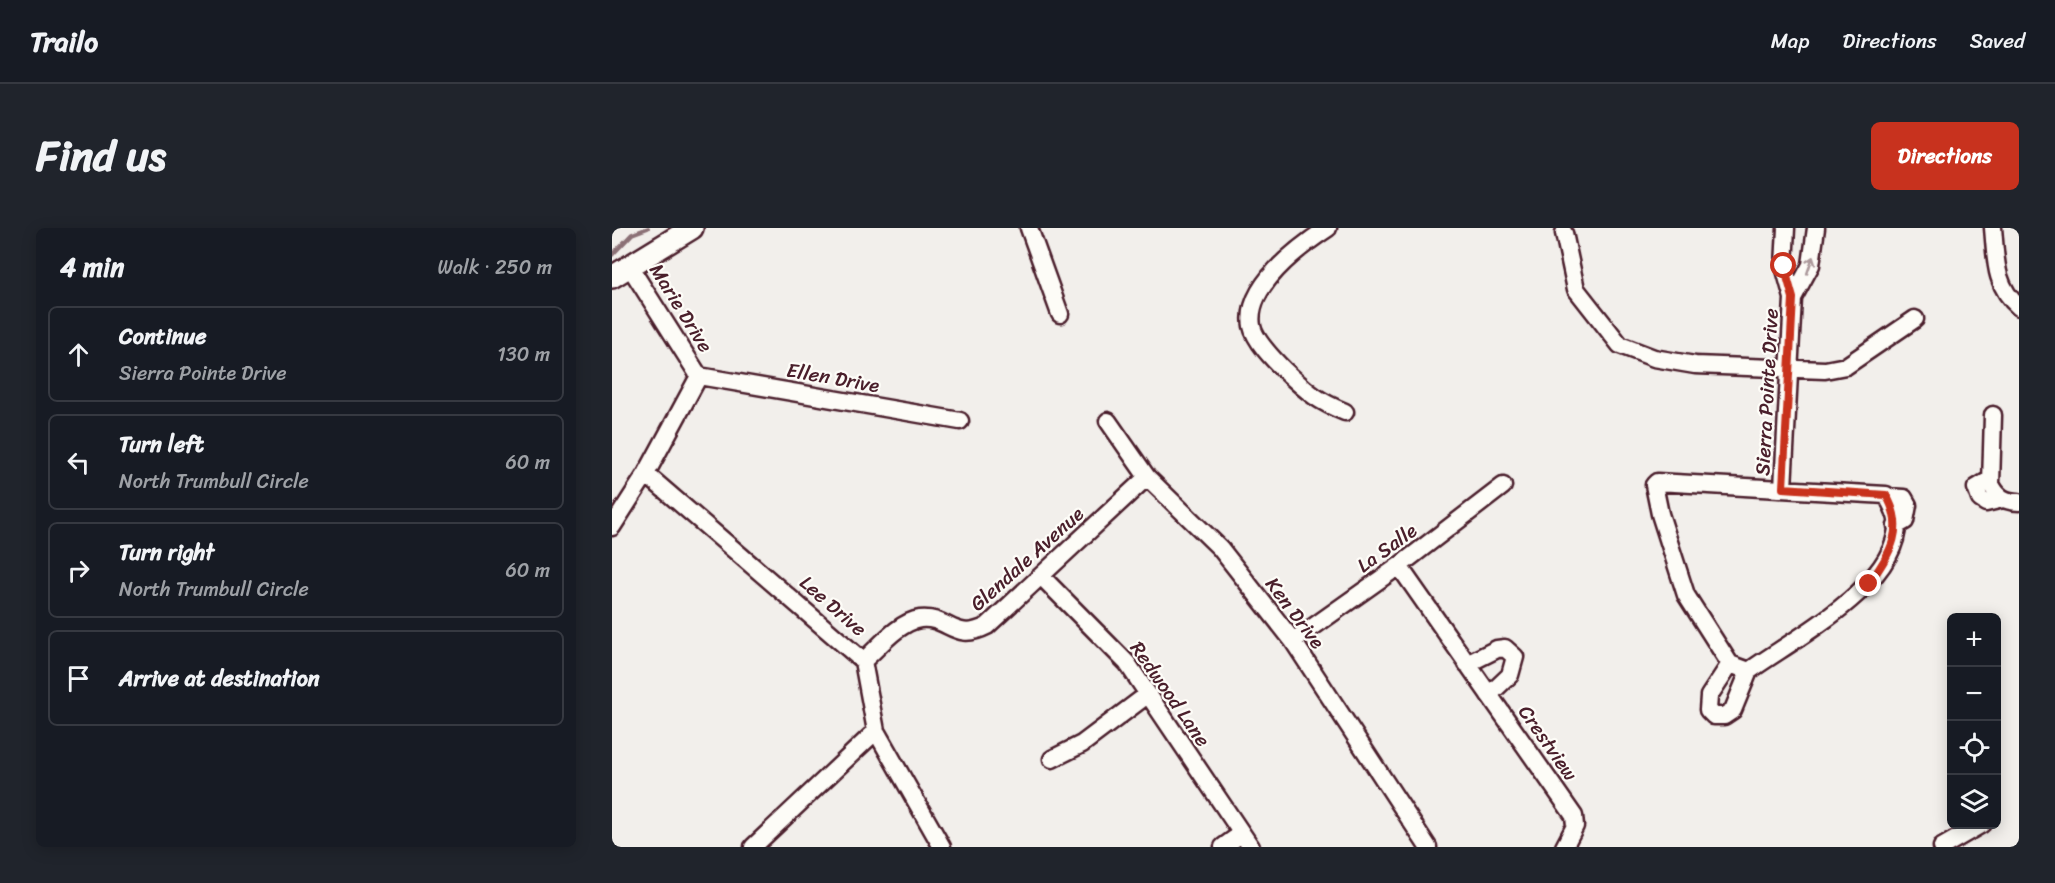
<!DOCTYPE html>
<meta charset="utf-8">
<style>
:root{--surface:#171b24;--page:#20242c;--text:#f1f3f6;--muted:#9ea1a6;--line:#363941;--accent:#c8321e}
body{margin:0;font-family:Sriracha,sans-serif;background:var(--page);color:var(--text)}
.controls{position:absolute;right:18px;bottom:18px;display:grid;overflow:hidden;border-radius:9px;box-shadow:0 3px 15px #0003}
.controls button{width:54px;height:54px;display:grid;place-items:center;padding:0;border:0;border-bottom:2px solid var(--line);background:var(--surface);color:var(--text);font:30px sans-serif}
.stop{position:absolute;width:18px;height:18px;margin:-14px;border:4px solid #c8321e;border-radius:50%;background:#fff}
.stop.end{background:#c8321e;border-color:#fff;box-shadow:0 2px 6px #0008}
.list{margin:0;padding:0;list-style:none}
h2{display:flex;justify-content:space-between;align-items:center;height:78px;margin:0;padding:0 24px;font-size:26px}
h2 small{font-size:20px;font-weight:400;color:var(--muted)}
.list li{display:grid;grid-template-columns:39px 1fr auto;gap:18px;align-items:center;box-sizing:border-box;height:96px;margin:0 12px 12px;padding:0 12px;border:2px solid var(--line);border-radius:9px}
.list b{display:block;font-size:22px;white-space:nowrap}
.list p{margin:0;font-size:20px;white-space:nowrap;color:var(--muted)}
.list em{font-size:20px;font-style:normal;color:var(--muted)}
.icon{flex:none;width:33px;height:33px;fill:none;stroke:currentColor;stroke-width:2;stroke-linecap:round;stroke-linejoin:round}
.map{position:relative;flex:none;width:1407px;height:619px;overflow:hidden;border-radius:9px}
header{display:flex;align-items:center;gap:36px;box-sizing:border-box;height:84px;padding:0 30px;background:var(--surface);border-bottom:2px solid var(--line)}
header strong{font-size:28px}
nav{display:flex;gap:33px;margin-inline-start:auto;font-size:21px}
.intro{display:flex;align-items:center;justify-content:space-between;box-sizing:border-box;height:144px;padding:0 36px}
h1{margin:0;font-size:42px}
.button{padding:15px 27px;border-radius:9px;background:var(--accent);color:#fff;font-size:21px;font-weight:700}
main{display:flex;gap:36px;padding:0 36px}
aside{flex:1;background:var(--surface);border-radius:9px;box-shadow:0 3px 15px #0003}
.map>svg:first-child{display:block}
</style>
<header>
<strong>Trailo</strong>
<nav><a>Map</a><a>Directions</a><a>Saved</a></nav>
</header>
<div class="intro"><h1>Find us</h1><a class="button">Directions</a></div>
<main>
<aside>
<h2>4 min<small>Walk · 250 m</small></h2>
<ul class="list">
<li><svg class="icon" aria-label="ahead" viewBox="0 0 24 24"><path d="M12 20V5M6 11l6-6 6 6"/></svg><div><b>Continue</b><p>Sierra Pointe Drive</p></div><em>130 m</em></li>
<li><svg class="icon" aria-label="left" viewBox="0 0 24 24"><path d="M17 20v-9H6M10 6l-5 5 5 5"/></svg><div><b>Turn left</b><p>North Trumbull Circle</p></div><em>60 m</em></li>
<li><svg class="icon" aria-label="right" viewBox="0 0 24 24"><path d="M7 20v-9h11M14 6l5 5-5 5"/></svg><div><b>Turn right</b><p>North Trumbull Circle</p></div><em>60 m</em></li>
<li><svg class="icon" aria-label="arrive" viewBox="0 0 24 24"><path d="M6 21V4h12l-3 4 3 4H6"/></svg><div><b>Arrive at destination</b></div></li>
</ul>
</aside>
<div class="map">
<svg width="1407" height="619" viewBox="0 0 1407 619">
<rect width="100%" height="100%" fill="#f2efeb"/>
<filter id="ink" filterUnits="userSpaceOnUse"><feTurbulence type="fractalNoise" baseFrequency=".0167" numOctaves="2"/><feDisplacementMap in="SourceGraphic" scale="12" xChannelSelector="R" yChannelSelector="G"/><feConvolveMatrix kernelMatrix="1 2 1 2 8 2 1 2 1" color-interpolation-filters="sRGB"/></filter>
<g filter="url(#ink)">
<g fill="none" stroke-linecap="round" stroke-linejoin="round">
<path stroke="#8b6f75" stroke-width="4" d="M0 27 20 6 36 0"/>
<defs>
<path id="minor" d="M417 0 448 86
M716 0C687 19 633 59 640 98 643 113 662 132 672 142 695 163 703 172 733 184
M1381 0C1384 30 1382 58 1407 79
M952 5 964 61 1008 117 1042 130 1083 137 1213 142 1234 138 1303 91
M18 39 87 148
M1181 70 1199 37 1204 0
M87 148 348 193
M1381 187 1379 256C1385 269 1393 274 1407 274
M496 193 535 249 608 320 681 413 816 619
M34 246 251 433 264 503 330 619
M1379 251 1364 260 1368 271 1374 275 1391 271
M1045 254 1274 267C1278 273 1284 285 1285 292 1289 356 1181 411 1137 443L1118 436 1074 367 1048 286 1042 257Z
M1171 260 1181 70 1172 38 1174 0
M1275 269 1292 270 1296 277 1293 293 1284 298
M0 299 34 246 87 148
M787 338 962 588 963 598 952 619
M429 348 515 435 639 619
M681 413 787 338 891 258
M251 433C267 419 287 394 308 391 337 388 342 415 375 398L535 249
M855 436 885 421 893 420 903 429 898 447 877 467
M1118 436 1097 468 1096 482 1102 488H1112L1121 482 1137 443
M440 531 470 516 535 467
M141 619 264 503
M611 619 629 606
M1330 619 1370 596"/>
<path id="major" d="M0 49 80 0"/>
</defs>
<use href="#minor" stroke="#4a1f2b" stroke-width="21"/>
<use href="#major" stroke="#4a1f2b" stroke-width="26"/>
<use href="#minor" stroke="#fdfcf7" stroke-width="16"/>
<use href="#major" stroke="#fdfcf7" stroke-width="21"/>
</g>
<defs><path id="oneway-shaft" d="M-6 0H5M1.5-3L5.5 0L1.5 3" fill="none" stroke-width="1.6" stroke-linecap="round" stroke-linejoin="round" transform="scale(1.5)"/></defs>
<use stroke="#ac999b" href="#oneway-shaft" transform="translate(1198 37) rotate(-71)"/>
</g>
<g fill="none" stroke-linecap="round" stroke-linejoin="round" filter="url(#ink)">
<path stroke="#c8321e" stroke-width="8" d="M1172 38 1181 70 1171 260 1274 267C1295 302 1277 326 1257 356"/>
</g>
<g text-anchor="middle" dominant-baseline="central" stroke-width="4.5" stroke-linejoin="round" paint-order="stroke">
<g font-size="20" fill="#4a1f2b" stroke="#fdfcf7">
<text transform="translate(69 80) rotate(58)">Marie Drive</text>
<text transform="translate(221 150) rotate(10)">Ellen Drive</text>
<text transform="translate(1155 164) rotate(-87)">Sierra Pointe Drive</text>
<text transform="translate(775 320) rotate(-36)">La Salle</text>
<text transform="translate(415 331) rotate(-42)">Glendale Avenue</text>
<text transform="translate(221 378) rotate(41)">Lee Drive</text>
<text transform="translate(683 385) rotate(53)">Ken Drive</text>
<text transform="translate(558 466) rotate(55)">Redwood Lane</text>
<text transform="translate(936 515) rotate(55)">Crestview</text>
</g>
</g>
</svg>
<div class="controls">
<button>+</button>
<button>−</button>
<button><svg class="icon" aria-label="locate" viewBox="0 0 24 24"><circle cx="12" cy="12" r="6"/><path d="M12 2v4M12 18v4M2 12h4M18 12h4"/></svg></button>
<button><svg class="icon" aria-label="layers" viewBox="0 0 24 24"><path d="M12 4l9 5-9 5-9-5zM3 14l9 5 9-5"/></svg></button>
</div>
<div class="stop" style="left:1172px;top:38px"></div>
<div class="stop end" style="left:1257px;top:356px"></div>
</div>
</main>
